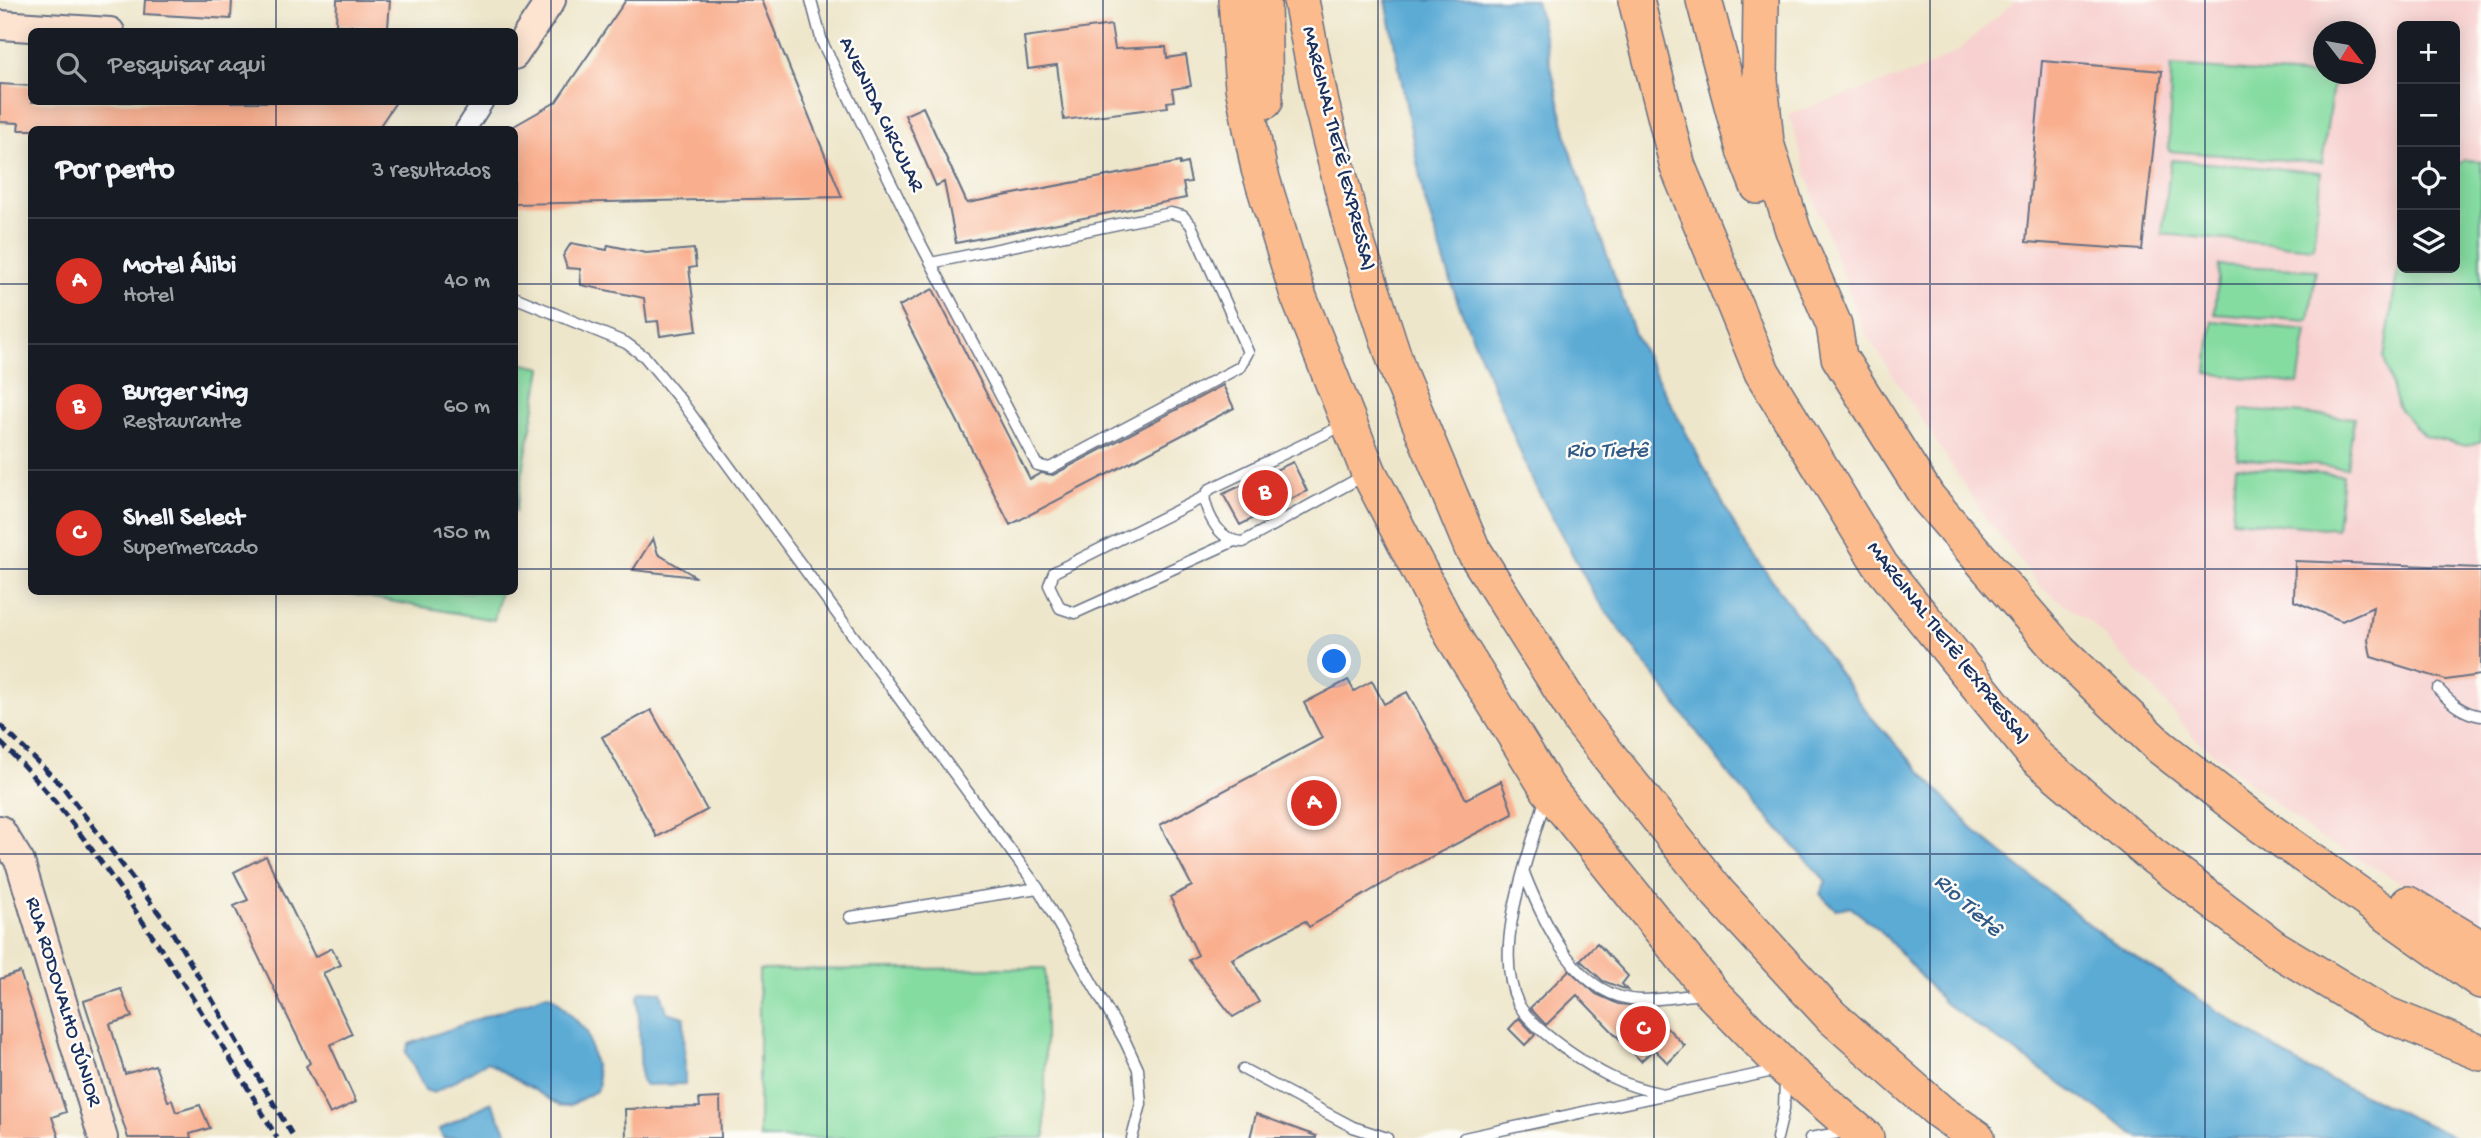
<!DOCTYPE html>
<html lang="pt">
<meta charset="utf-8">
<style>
:root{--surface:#171b24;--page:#242831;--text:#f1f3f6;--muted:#9ea1a6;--line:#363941;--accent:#d93025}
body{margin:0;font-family:"Gochi Hand",sans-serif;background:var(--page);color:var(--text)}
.controls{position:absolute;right:21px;top:21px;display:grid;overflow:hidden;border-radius:10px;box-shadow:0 4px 18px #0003}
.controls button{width:63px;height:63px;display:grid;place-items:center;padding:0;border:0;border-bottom:2px solid var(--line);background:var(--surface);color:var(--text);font:35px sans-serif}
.compass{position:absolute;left:2313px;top:21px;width:63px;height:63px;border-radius:50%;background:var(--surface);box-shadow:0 4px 18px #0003;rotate:121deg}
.you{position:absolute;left:1335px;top:662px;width:24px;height:24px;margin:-18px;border:5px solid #fff;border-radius:50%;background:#1a73e8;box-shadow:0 0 0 10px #1a73e833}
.badge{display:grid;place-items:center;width:46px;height:46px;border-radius:50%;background:var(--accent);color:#fff;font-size:23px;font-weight:700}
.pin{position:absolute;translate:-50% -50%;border:4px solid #fff;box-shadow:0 2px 7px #0006}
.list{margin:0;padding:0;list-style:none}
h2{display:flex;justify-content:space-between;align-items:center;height:91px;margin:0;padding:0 28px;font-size:30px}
h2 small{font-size:23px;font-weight:400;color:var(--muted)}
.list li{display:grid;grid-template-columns:46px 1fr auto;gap:21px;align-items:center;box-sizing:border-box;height:126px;padding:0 28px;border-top:2px solid var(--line)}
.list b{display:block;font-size:26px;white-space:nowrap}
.list p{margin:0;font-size:23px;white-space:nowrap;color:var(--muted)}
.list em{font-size:23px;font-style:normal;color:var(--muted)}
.icon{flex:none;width:38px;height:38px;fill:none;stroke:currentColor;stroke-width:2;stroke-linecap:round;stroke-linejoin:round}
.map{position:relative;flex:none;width:2481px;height:1138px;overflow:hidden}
.search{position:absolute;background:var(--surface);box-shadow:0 4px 18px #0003;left:28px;top:28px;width:490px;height:77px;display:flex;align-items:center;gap:18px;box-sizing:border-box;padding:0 24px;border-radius:10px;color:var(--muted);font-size:26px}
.panel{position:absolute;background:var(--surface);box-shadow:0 4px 18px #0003;left:28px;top:126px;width:490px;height:469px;border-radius:10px}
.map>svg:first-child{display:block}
</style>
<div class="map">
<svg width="2481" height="1138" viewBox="0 0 2481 1138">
<rect width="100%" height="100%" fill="#fdfcf7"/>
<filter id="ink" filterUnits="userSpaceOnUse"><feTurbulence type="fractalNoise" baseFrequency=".0143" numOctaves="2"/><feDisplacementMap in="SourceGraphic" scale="14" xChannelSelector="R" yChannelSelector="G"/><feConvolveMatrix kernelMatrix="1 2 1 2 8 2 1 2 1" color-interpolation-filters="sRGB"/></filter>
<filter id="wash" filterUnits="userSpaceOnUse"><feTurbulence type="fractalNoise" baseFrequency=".00686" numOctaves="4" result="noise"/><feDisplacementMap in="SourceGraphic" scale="28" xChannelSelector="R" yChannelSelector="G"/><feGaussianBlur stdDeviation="1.57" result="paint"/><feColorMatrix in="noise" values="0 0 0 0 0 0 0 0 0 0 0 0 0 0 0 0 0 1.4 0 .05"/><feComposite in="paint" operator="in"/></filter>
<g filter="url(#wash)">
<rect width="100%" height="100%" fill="#eee6ca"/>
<path fill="#f7d0cf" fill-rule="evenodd" d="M2016 0H2481V928L2317 836 2193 737 2153 688 2092 624 2041 587 1985 517 1863 329 1814 199 1789 114 1921 70 1958 51ZM2402 26H2455V268H2402ZM2324 32H2366V74H2324Z"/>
<path fill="#85dca1" stroke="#508680" stroke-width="2" d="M2171 66 2334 77 2322 163 2169 151Z
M2171 160 2321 172 2313 248 2162 234Z
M2465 160 2481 161V441L2466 446 2424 436 2398 407 2384 358 2402 241V268H2455V166Z
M2219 265 2316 270 2309 321 2215 314Z
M2212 321 2307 330 2298 384 2207 373Z
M515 362 542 368 515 513 514 362Z
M2242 409 2354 418 2347 468 2237 458Z
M2236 466 2343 475 2337 529 2232 520Z
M340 592H500L494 620Z
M1045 968V1138H759V970Z"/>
<path fill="#5babd5" stroke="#3b6d9a" stroke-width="2" d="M1386 0H1536L1570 150 1636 337 1740 536 1871 717 1975 831 2106 938 2305 1068 2456 1138H2140L1943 1002 1880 930 1850 907 1835 909 1820 894 1826 881 1730 776 1596 598 1533 482 1458 303 1424 198Z
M641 991 661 992 667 1012 684 1017 685 1084 645 1085 641 1081 638 995Z
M547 994 555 998 587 1032 599 1083 596 1091 569 1106H561L487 1062 434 1093 425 1090 406 1052 409 1044Z
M491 1102 510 1138H443L439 1130Z"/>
<g id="blocks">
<path fill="#f9af8e" d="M145 0H232L231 19 144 14Z
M337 0H390L388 28 336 25Z
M626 0H762L842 197 514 204V126L556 102Z
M1111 25 1115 49 1159 47H1166L1167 58 1186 55 1191 86 1172 89 1174 101 1167 102 1168 107 1064 120 1057 65 1028 69 1024 37Z
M2042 61 2162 71 2142 250 2026 242Z
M0 84 32 86V102H396L377 130H18L19 123 0 122Z
M923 107 967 203 1180 162V165L1187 163 1191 182 1183 183 1186 198 956 243 944 182 936 186 905 115Z
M571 243 607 250 608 245 646 253 694 249 696 267 689 268 697 331 660 336 658 321 647 322 644 298 581 285 580 269 567 268 563 256Z
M933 289 1030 479 1041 473 1053 475 1223 385 1234 408 1010 525 899 306Z
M1293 462 1307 491 1240 525 1223 494Z
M653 538 658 554 696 577 633 570Z
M2295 561 2481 568V675L2446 680 2371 657 2368 640 2373 607 2342 621 2294 601Z
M1348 680 1354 691 1372 681 1384 704 1407 692 1466 799 1501 781 1513 814 1408 869 1309 927 1305 921 1232 959 1259 1002 1233 1017 1189 960 1198 955 1170 897 1192 886 1160 825 1322 738 1304 703Z
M651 710 707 810 657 837 602 737Z
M266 856 315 957 332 948 341 965 323 973 352 1034 330 1045 356 1102 330 1114 306 1066 310 1063 234 906 248 900 234 872Z
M1597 943 1628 976 1622 984 1627 990 1603 981 1580 960Z
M1569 970 1596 994 1618 1004 1647 1007 1685 1046 1668 1063 1654 1049 1641 1061 1577 995 1546 1025 1530 1008Z
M20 972 66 1112 52 1117 59 1138H0V979Z
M121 989 132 1017 110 1024 125 1074 155 1065 168 1101 172 1100 176 1112 200 1105 210 1128 190 1134 191 1138H128L84 1001Z
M1519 1018 1535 1035 1525 1045 1509 1029Z
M720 1098 721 1138H626L625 1109 700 1107 699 1099Z
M1256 1114 1316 1136V1138H1250Z"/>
</g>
</g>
<g filter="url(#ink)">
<use href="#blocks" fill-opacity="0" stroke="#656f84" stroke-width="2"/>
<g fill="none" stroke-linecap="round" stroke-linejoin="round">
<defs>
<path id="lane" d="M811 0 822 42 921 244 1037 465 1050 468 1240 367 1248 352 1191 225 1183 216 1171 213 931 263
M514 297 626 343 645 357 682 402 1038 888 1125 1041 1138 1069 1141 1104 1132 1138
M1344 425 1210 489 1204 497C1208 518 1221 542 1243 542L1365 475
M1204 497 1054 572 1049 585 1060 608 1075 613 1232 542
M2438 689C2451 703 2462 713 2481 716
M1545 800C1529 856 1491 947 1518 1003 1527 1021 1551 1039 1568 1051 1600 1073 1621 1085 1659 1093
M1524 873C1544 923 1577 1000 1642 1000 1661 1000 1682 996 1701 994
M850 917 1038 888
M1243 1069 1353 1127 1387 1138
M1464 1138 1778 1070
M1777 1138 1784 1109 1785 1080
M1810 1138 1844 1132"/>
<path id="street" d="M465 130 483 102"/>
<path id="secondary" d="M0 25 110 32
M514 55 551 0
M0 830 20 862 103 1138"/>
<path id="highway" d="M1236 0 1243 87 1259 169 1298 295 1369 473 1453 636 1548 789 1712 993 1786 1069 1866 1138
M1263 0 1265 101
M1301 0 1321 103 1353 231 1399 373 1472 548 1581 721 1718 893 1832 1017 1940 1112 1977 1138
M1636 0 1678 167 1762 372 1881 566 2036 757 2153 856 2273 947 2380 1012 2481 1053
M1704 0 1744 150 1758 186
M1761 0 1760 80 1766 143 1793 230 1834 325 1839 357 1928 498 2059 650 2159 746 2261 825 2481 981
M2408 904 2481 948"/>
</defs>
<use href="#lane" stroke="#656f84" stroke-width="13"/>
<use href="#street" stroke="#656f84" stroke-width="23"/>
<use href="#secondary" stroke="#656f84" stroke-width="32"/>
<use href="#highway" stroke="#656f84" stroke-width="38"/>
<use href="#lane" stroke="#fff" stroke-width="10"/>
<use href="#street" stroke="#fff" stroke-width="19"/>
<use href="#secondary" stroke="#fde4d1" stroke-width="28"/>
<use href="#highway" stroke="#fbbb8d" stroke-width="35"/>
<path stroke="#1b2f5e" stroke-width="5" stroke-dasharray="10 5" stroke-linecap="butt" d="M0 725 63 787 168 925 294 1138
M0 742C50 790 90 846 130 903 182 979 231 1058 277 1138"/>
</g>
</g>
<path fill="none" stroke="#1b2f5e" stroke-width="2" stroke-opacity="0.55" d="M276 0V32M551 0V1138M827 0V1138M1103 0V1138M1378 0V1138M1654 0V1138M1930 0V1138M2205 0V1138M276 102V130M0 284H32M514 284H2481M0 569H32M514 569H2481M276 592V1138M0 854H2481"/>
<g text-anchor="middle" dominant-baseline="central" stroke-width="5" stroke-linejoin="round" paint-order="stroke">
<g font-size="21" fill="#1b2f5e" stroke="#fdfcf7">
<text transform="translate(880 115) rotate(64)">AVENIDA CIRCULAR</text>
<text transform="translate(1337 149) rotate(76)">MARGINAL TIETÊ (EXPRESSA)</text>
<text transform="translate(1947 644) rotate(52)">MARGINAL TIETÊ (EXPRESSA)</text>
<text transform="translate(62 1002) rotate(73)">RUA RODOVALHO JÚNIOR</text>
</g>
<g font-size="23" font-style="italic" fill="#315a88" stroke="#fdfcf7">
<text x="1607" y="451">Rio Tietê</text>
<text transform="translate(1967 906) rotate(42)">Rio Tietê</text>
</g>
</g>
</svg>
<div class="controls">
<button>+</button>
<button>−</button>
<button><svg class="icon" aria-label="locate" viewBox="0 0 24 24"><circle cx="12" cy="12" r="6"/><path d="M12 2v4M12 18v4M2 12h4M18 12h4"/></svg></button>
<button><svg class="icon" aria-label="layers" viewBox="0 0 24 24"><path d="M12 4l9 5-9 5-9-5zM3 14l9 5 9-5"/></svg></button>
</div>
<svg class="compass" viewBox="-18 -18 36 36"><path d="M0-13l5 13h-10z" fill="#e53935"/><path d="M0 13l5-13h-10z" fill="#9ea1a6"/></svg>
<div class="you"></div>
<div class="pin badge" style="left:1314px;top:803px">A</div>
<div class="pin badge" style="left:1265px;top:493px">B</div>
<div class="pin badge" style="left:1643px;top:1029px">C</div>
<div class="search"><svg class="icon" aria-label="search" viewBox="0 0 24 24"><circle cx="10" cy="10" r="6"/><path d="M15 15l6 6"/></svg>Pesquisar aqui</div>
<section class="panel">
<h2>Por perto<small>3 resultados</small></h2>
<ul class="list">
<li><span class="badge">A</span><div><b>Motel Álibi</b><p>Hotel</p></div><em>40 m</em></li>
<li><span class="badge">B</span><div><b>Burger King</b><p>Restaurante</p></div><em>60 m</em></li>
<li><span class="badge">C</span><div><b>Shell Select</b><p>Supermercado</p></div><em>150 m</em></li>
</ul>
</section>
</div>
